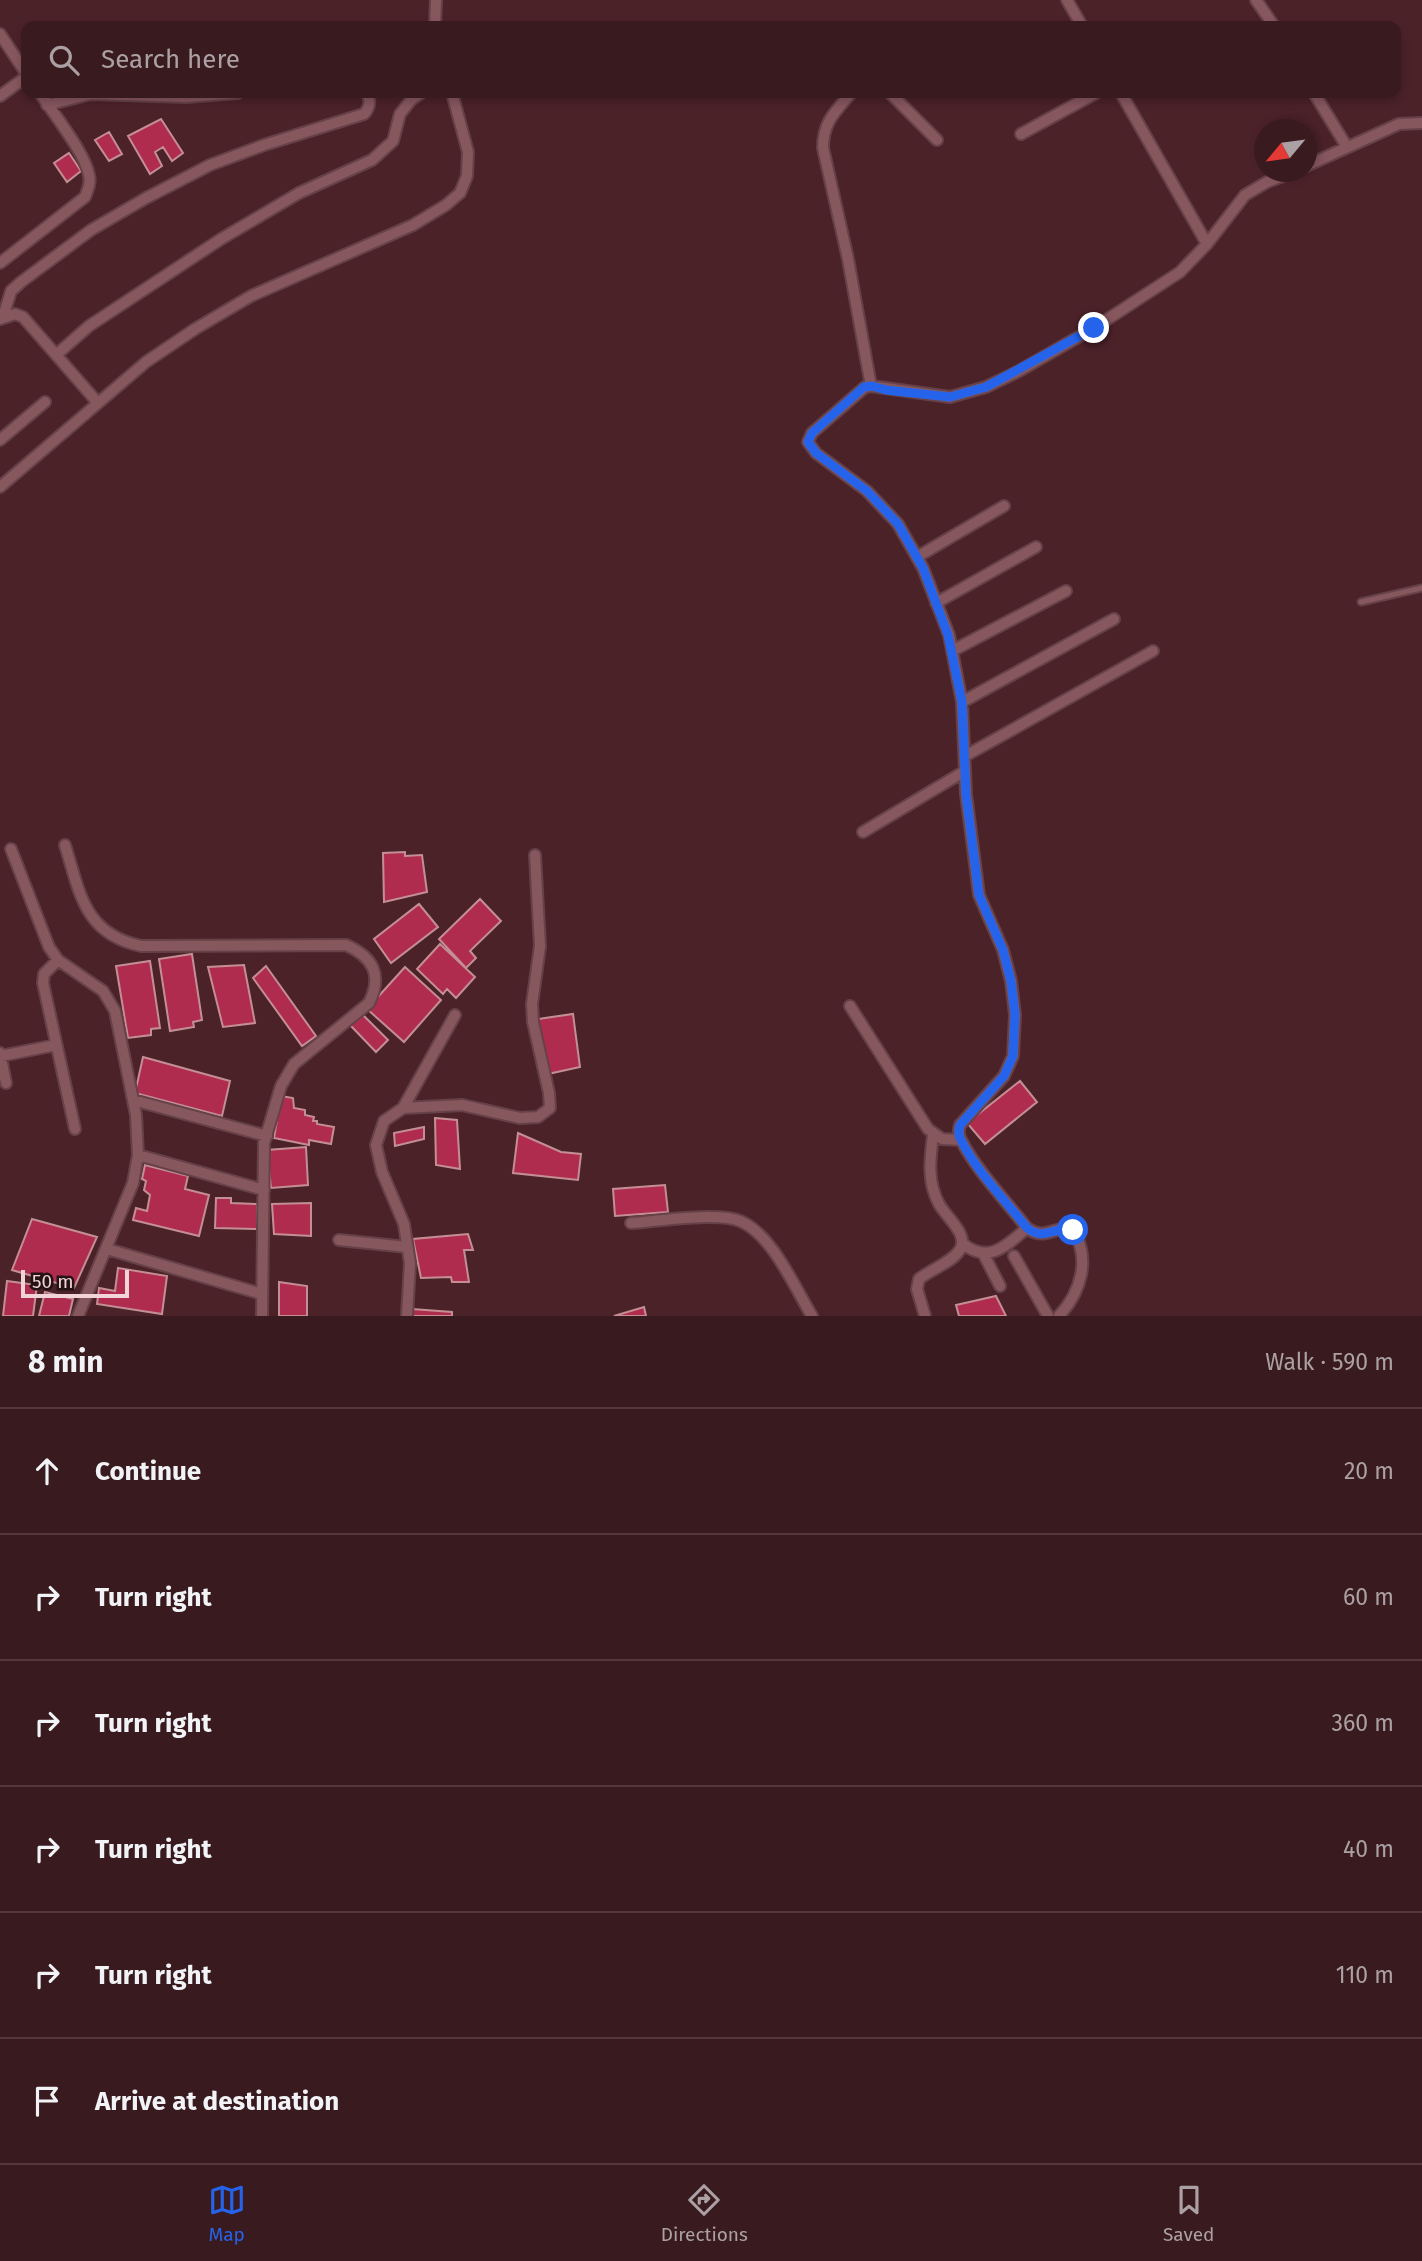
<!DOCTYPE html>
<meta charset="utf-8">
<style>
:root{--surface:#391a1f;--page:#44272c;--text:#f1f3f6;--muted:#aba1a4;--line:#53383d;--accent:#2563eb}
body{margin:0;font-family:"Fira Sans",sans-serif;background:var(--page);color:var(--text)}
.compass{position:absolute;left:1254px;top:119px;width:63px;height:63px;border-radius:50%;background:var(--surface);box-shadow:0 4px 10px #0003;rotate:241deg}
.scale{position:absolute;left:21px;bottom:18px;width:108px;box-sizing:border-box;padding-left:7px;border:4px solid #f1d4d7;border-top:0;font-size:19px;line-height:24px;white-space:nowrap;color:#f1d4d7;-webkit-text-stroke:5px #251215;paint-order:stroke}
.stop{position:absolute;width:21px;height:21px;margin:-16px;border:5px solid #2563eb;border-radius:50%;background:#fff}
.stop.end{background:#2563eb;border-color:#fff;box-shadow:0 2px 7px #0008}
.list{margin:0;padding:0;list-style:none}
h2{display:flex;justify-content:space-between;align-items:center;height:91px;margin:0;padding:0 28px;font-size:30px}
h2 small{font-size:23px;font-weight:400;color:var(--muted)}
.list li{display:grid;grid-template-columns:46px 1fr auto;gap:21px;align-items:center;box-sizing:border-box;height:126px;padding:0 28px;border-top:2px solid var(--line)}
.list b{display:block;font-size:26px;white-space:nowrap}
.list em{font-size:23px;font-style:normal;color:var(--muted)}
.icon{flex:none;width:38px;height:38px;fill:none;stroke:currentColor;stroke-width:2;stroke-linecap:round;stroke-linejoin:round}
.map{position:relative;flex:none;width:1422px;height:1316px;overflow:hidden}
.search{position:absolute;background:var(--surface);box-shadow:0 4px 10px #0003;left:21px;right:21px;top:21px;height:77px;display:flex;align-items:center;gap:18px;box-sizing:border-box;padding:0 24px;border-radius:14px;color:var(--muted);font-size:26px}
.sheet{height:847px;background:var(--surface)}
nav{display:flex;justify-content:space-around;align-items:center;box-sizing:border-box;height:98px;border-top:2px solid var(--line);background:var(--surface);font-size:19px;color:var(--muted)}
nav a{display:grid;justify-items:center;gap:4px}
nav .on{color:var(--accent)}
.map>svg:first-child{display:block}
</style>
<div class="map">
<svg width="1422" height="1316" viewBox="0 0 1422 1316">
<rect width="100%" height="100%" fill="#4c2229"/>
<path fill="#b02c4e" stroke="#c38f95" stroke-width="2" d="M161 119 183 153 172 161 163 147 155 152 162 166 150 174 128 136Z
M109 132 122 154 109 161 95 140Z
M69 153 81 171 67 182 54 163Z
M405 852V856L422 855 427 892 384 902 383 853Z
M480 899 501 921 470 951 476 958 466 968 439 939Z
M419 904 438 927 391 963 374 939Z
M440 944 475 977 456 998 447 989 443 994 417 969Z
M192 954 202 1020 193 1022 194 1027 170 1031 159 959Z
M150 961 160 1028 151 1029V1035L128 1038 116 966Z
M244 965 255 1023 223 1027 208 967Z
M266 966 316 1036 302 1046 253 978Z
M405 967 441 1000 404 1042 367 1009Z
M362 1014 388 1040 376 1052 350 1025Z
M573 1014 580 1067 548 1074 538 1019Z
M143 1057 230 1081 222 1116 135 1093Z
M1020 1081 1037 1102 985 1144 967 1123Z
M281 1096 293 1098 294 1108 305 1110V1115L314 1117 313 1121H317V1124L334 1127 331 1144 309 1140V1145L274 1138Z
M435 1118 457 1120 460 1169 436 1165Z
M424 1127V1139L395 1146 394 1133Z
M518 1133 561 1152 581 1154 578 1180 513 1173Z
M306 1147 308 1185 271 1188 267 1150Z
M145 1165 188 1176 185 1189 209 1195 199 1236 133 1220 136 1208 147 1211 150 1195 144 1190 146 1181 142 1179Z
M665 1185 668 1212 615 1216 613 1189Z
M216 1198H231V1203L257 1204V1229L215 1228Z
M311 1203V1236L274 1234 272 1204Z
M32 1219 97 1237 74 1288 12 1270Z
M468 1234 473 1250H464L469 1282H452L451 1277 421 1278 413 1239Z
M118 1268 167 1276 162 1314 97 1304 99 1288 115 1291Z
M7 1281 37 1285 33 1316H3Z
M279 1282 307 1286V1316H279Z
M45 1292 73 1299 69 1316H39Z
M996 1296 1006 1316H959L956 1305Z
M644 1307 646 1316H614Z
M412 1309 452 1312V1316H412Z"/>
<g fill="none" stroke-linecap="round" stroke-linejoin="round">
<defs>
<path id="lane" d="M1361 602 1422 588"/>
<path id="street" d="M1067 0 1082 26
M1256 0 1274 26
M435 26 436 0
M0 34 26 73
M851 93C835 112 823 122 823 148L848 259 871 386
M890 93 937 140
M1121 93 1207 244
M1314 93 1347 147
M0 96 26 77
M47 105 91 94 186 97 238 93
M1021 134 1096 93
M1306 166 1399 124 1422 123
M0 263 85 197C88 189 91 183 89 175 85 153 53 113 40 93
M3 317 11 291 21 282 91 230 146 198 210 165 264 145 364 114C370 107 371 101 367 93
M0 319 15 314 23 317 98 403
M56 355 89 326 221 239 299 193 372 160 393 141 400 114 411 100 421 93
M0 440 45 402
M0 487 146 362 195 329 251 296 413 225 446 205 460 193 467 176 468 152 452 93
M917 557 1004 506
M936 603 1036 547
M952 651 1066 591
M962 702 1114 619
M965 756 1153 651
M863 832 965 771
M65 845C80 893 84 934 141 946L346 945C373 957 383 975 369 1003L294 1064 281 1086 264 1143 262 1316
M11 849 49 947 58 960 103 991 115 1011 136 1115 138 1155 133 1183 78 1316
M58 960 44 974 43 983 75 1129
M850 1006 928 1129 942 1139 961 1140
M0 1053 6 1083
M1 1056 56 1045
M133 1100 267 1136
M403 1108 455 1015
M138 1155 264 1190
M631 1223C657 1221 718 1212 740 1221 772 1234 795 1288 812 1316
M339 1240 407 1247
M963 1244C989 1264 1006 1246 1027 1228
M107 1249 262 1294
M984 1255 1000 1286
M1014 1256 1048 1316
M407 1316 410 1263 404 1224 382 1172 376 1145 384 1121 403 1108 462 1105 520 1118 538 1117 550 1108 549 1093 533 1022 532 1004 540 946 535 855
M925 1316 917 1289 919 1279C931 1269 951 1263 959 1251 971 1236 946 1217 939 1204 927 1182 930 1159 933 1135
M1059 1316C1081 1292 1091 1259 1073 1230 1054 1224 1046 1242 1027 1228 1006 1201 977 1171 961 1140 958 1135 958 1131 960 1125L1004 1076 1013 1056 1015 1015 1011 981 1003 950 979 895 966 794 962 702 949 635 923 568 898 524 867 491 816 453 808 442 812 433 865 387 871 386 950 397 986 387 1019 371 1094 328 1180 272 1207 244 1245 195 1267 182 1294 172"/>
</defs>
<use href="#lane" stroke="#664148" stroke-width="9"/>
<use href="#street" stroke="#664148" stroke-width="14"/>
<use href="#lane" stroke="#87575e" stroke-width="5"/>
<use href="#street" stroke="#87575e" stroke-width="10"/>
</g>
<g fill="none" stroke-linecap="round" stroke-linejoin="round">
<path stroke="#2563eb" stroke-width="9" d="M1073 1230C1054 1225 1046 1242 1027 1228 1005 1200 977 1172 961 1140 958 1135 958 1131 960 1125L1004 1076 1013 1056 1015 1014 1011 981 1003 950 979 895 966 794 962 702 948 635 923 568 898 524 867 491 816 453 808 442 812 433 864 387 872 386 886 390 950 397 986 387 1094 328"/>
</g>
</svg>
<svg class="compass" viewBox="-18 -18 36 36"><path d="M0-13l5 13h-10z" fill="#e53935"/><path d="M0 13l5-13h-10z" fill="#aba1a4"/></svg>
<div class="scale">50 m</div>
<div class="stop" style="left:1073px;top:1230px"></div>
<div class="stop end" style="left:1094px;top:328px"></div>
<div class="search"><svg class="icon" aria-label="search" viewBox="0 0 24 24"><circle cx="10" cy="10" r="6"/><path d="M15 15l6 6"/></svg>Search here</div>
</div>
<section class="sheet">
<h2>8 min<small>Walk · 590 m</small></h2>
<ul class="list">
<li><svg class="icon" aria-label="ahead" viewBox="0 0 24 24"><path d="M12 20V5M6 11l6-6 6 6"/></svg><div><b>Continue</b></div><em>20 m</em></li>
<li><svg class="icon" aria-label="right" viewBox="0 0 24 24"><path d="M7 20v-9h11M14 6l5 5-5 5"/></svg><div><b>Turn right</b></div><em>60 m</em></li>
<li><svg class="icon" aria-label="right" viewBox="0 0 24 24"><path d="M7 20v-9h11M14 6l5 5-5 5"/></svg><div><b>Turn right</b></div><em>360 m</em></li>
<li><svg class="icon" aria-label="right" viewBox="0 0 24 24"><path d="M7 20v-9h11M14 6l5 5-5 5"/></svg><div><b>Turn right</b></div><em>40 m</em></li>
<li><svg class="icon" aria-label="right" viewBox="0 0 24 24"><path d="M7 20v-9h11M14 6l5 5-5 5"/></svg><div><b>Turn right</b></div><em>110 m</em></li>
<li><svg class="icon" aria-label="arrive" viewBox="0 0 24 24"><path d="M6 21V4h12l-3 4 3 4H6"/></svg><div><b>Arrive at destination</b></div></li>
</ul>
</section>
<nav>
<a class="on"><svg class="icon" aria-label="map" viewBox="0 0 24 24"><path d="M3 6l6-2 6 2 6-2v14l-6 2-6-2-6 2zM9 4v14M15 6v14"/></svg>Map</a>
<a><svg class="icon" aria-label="directions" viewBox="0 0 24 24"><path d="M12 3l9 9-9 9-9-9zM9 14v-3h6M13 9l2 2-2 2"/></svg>Directions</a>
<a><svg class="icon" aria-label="saved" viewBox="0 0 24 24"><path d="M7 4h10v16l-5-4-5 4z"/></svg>Saved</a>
</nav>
